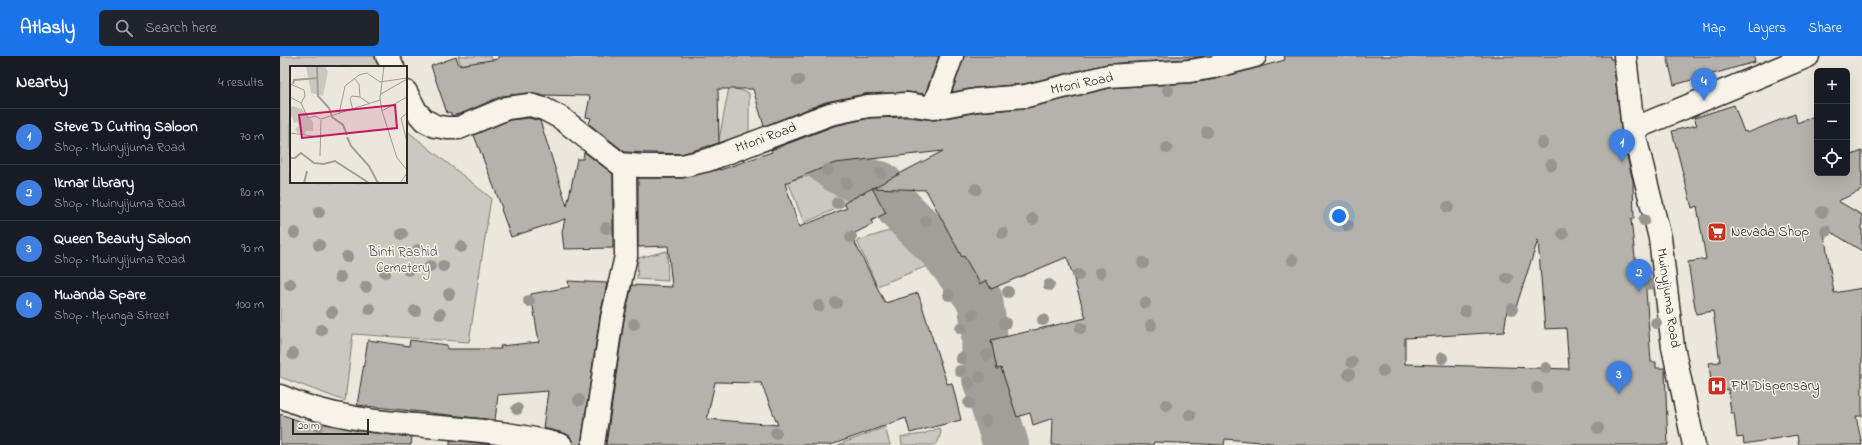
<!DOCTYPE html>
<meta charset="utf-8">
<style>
:root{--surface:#171b24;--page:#20242c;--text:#f1f3f6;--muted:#9ea1a6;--line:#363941;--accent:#1a73e8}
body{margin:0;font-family:"Indie Flower",sans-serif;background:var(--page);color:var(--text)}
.controls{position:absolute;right:12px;top:12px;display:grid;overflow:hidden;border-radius:6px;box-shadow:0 4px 16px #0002}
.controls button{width:36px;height:36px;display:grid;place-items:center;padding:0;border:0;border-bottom:1px solid var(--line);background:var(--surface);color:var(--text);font:20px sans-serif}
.scale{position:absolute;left:12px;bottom:10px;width:77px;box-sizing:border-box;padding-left:4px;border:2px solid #2b2b2b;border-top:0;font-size:11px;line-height:14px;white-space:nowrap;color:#2b2b2b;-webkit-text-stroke:3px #f7f3e8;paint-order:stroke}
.you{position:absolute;left:1059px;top:160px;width:14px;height:14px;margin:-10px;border:3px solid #fff;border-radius:50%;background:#1a73e8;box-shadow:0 0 0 6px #1a73e833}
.badge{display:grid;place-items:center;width:26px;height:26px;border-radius:50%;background:var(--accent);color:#fff;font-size:13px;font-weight:700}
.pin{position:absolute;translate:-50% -33px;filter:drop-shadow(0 1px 2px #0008)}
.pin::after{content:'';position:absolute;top:21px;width:14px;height:12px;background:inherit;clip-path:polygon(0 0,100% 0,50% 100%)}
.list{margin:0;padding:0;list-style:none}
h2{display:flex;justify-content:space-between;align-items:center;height:52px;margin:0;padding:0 16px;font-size:17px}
h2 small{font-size:13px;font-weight:400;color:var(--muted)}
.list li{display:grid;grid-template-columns:26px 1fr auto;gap:12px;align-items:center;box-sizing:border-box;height:56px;padding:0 16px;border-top:1px solid var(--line)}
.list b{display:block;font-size:15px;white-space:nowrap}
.list p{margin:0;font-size:13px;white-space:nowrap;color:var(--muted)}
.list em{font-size:13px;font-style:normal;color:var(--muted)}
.icon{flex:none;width:22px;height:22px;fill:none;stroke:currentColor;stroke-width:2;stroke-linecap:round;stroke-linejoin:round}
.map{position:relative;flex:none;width:1582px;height:389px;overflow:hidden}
header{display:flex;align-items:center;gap:24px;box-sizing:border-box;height:56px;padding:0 20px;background:var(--accent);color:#fff}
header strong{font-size:19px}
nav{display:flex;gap:22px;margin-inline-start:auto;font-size:14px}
.search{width:280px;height:36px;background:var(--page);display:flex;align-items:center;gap:10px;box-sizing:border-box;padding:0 14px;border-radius:6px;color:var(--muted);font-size:15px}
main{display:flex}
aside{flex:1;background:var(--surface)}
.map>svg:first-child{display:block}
</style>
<header>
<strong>Atlasly</strong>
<div class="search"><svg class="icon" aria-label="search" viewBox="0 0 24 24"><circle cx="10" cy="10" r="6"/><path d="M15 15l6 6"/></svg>Search here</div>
<nav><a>Map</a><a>Layers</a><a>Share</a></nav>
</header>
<main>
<aside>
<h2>Nearby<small>4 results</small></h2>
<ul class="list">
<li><span class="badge" style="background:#3f7fe0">1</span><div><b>Steve D Cutting Saloon</b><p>Shop · Mwinyijuma Road</p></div><em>70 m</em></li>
<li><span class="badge" style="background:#3f7fe0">2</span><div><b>Ikmar Library</b><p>Shop · Mwinyijuma Road</p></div><em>80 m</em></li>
<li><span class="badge" style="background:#3f7fe0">3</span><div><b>Queen Beauty Saloon</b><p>Shop · Mwinyijuma Road</p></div><em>90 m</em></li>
<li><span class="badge" style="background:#3f7fe0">4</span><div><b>Mwanda Spare</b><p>Shop · Mpunga Street</p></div><em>100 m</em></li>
</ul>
</aside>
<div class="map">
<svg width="1582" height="389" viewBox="0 0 1582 389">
<rect width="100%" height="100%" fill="#ebe7dd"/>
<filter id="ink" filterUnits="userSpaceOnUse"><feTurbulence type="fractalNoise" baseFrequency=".025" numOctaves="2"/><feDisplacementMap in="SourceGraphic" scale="8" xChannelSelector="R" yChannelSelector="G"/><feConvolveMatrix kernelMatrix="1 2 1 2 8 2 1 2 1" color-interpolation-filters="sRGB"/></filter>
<g filter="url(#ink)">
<path fill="#cbc8bf" stroke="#7b7a75" d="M0 0H94L98 11H11V126H126V74L211 142 189 286 73 278 65 345 0 321Z
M178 0H211L216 36 191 44Z
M449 31 469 37V77L437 94Z
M554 117 574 129 599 134 524 167 508 125 536 118Z
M612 174 647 210 597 230 577 185Z
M387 195 388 225 357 223 358 202Z
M605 371 610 389H558Z
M660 372 661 376 658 386 654 389H622L621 381 643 378Z"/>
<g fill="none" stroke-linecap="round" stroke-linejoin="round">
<path stroke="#a29f98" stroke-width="46" d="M506 0 530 92 557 114 572 122 600 128 621 154 662 194 700 244 704 271 705 323 726 389"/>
</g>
<path fill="#b5b2ab" stroke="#2b2b2b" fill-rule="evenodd" d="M218 0H659L645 38 628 36 585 38 546 46 484 70 473 33H438L439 87 401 98 345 96 309 68 311 62 306 61 310 40 259 39 248 37 222 40 185 56 172 60 170 56 167 57 151 10 176 1 179 9 218 3Z
M684 0H924L909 3 827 8 744 28 695 32 672 36Z
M1004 0H1330V3H1333L1342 79 1341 93H1345L1353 125 1354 163H1351L1357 221 1365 220 1371 306H1376V312H1385V315L1388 389H992L993 387 945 383 944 389 874 386 873 389H772L773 362 753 369 750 357 737 361 721 312 717 313 711 284 806 262 787 201 711 233 706 224 700 228 684 200 682 201 646 134 592 132 606 157 591 165 593 168 571 179 605 247 638 237 667 328 672 327 681 364 630 377 626 362 551 389H326L344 264 352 229 392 231 388 190 358 191V122H402L440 113V114L492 96 491 94 554 70 590 62 627 61 655 64 698 56 747 52 830 32 911 27 936 23 1005 4ZM663 95 564 147 567 152 519 171 505 127 555 107ZM1258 184 1265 273 1286 272 1289 313 1125 308V282L1224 276 1227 254H1235ZM435 326 481 327 498 369 427 363Z
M1387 0H1474L1475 6 1394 29Z
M1454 49 1464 76 1466 75 1467 77 1515 58 1517 67 1537 59V117H1567V101L1582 95V134L1558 145 1582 159V195L1543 171 1554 237 1582 232V360H1576L1582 389H1519L1517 379 1464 388 1463 381 1457 382 1454 357H1451L1448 333 1432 335 1429 307 1440 306 1433 255 1416 258 1408 206 1426 203 1417 150 1412 152 1392 75 1417 69 1414 62Z
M249 62 260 65 287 150 297 103H303L304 96 333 118V192L284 193 282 176 285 163 231 181 221 153 222 152 194 79 230 64Z
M288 225 327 227 320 260 301 389H293L290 380 284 377 263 372 268 335 218 339 215 364 77 349 88 284 129 290 130 284 167 289V293H221L220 290 259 286 251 238 289 231Z
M0 358 40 372 41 367 86 376 132 381 131 389H0Z
M170 384 208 388 212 389H170Z"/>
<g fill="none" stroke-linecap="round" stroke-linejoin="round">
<defs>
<path id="minor" d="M107 0 113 11
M1345 0 1353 73 1380 182 1393 291 1414 389
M126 36 136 55 144 64 155 70 167 72H179L227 52 250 49 264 53 281 62 340 108 361 110H402L428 104 550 58 588 50 628 48 653 52 696 44 746 40 828 20 910 15 934 11 975 0
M653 52 672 0
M1353 73 1528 0
M0 340C75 374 160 366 239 380 253 382 267 386 281 389
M313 389 332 262 346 200 345 110"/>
</defs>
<use href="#minor" stroke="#2b2b2b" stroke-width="25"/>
<use href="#minor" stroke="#f7f3e8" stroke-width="22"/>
</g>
<g fill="#97958f">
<circle cx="518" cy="24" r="6"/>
<circle cx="888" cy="34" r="6"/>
<circle cx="927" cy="76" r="6"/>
<circle cx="1262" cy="87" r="6"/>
<circle cx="887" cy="92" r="6"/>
<circle cx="1271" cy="109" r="6"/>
<circle cx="547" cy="114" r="6"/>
<circle cx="601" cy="117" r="6"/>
<circle cx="566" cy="127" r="6"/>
<circle cx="696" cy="133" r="6"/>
<circle cx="557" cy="147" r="6"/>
<circle cx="1168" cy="151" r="6"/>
<circle cx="39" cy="156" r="6"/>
<circle cx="1542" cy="156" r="6"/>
<circle cx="753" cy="163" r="6"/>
<circle cx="1364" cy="164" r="6"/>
<circle cx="646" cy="165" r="6"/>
<circle cx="1068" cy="170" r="6"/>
<circle cx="326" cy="172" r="6"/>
<circle cx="1546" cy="175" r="6"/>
<circle cx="15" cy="177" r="6"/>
<circle cx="723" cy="177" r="6"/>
<circle cx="122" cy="178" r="6"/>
<circle cx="1283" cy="178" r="6"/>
<circle cx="571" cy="181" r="6"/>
<circle cx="39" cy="189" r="6"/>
<circle cx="181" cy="191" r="6"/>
<circle cx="138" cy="194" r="6"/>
<circle cx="67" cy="201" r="6"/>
<circle cx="1013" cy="204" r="6"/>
<circle cx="863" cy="207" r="6"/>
<circle cx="150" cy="210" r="6"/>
<circle cx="163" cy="210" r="6"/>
<circle cx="128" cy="214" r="6"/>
<circle cx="105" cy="216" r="6"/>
<circle cx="820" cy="217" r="6"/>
<circle cx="798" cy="219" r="6"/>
<circle cx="60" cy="221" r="6"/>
<circle cx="1227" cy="222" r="6"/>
<circle cx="10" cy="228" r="6"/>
<circle cx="1369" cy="228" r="6"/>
<circle cx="769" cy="229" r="6"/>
<circle cx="86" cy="231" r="6"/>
<circle cx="728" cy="236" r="6"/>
<circle cx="169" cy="238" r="6"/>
<circle cx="669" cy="239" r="6"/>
<circle cx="249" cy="245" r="6"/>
<circle cx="556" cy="247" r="6"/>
<circle cx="865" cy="247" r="6"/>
<circle cx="539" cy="250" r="6"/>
<circle cx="90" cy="253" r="6"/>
<circle cx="1232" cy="253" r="6"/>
<circle cx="135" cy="255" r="6"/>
<circle cx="1185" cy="255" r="6"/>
<circle cx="52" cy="256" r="6"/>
<circle cx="160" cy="258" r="6"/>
<circle cx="693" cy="258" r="6"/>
<circle cx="763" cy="264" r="6"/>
<circle cx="725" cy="267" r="6"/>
<circle cx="1376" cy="267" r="6"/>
<circle cx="354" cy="268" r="6"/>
<circle cx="871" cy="269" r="6"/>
<circle cx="681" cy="272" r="6"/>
<circle cx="801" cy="272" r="6"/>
<circle cx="41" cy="274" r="6"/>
<circle cx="13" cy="298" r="6"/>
<circle cx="707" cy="299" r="6"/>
<circle cx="681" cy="302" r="6"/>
<circle cx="1162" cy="302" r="6"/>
<circle cx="1072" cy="306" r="6"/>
<circle cx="1266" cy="312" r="6"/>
<circle cx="680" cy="315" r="6"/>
<circle cx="1103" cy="315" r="6"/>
<circle cx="1069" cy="318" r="6"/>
<circle cx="700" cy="321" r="6"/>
<circle cx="689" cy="327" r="6"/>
<circle cx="1257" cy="332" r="6"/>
<circle cx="299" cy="344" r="6"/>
<circle cx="689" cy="347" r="6"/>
<circle cx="886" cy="349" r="6"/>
<circle cx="237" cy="353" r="6"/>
<circle cx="910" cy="359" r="6"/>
<circle cx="706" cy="365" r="6"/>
<circle cx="38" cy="370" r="6"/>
<circle cx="1318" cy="372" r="6"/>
<circle cx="496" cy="377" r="6"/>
</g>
</g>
<defs>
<symbol id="supermarket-square" viewBox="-11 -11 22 22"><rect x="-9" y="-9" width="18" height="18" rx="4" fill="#c8321e" stroke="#f7f3e8"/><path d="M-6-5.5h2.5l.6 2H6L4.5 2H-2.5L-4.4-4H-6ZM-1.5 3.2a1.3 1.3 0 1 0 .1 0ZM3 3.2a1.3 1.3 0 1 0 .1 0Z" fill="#fff"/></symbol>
<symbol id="hospital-square" viewBox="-11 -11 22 22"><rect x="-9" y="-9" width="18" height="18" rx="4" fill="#c8321e" stroke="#f7f3e8"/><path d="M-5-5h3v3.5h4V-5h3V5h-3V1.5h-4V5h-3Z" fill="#fff"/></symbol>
</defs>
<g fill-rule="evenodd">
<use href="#supermarket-square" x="1426" y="165" width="22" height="22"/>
<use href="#hospital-square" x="1426" y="319" width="22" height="22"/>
</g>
<g text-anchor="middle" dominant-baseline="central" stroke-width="3" stroke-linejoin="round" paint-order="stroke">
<g font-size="14" fill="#2b2b2b" stroke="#f7f3e8">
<text transform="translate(802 28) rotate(-12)">Mtoni Road</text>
<text transform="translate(486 82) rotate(-20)">Mtoni Road</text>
<text transform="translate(1388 242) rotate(82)">Mwinyijuma Road</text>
</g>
<g font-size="14" fill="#2b2b2b" stroke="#f7f3e8" text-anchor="start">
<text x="1451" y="176">Nevada Shop</text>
<text x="1451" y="330">FM Dispensary</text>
</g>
<g font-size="14" fill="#535250" stroke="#f7f3e8">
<text x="123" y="196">Binti Rashid<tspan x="123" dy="16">Cemetery</tspan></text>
</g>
</g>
<g transform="translate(10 10)">
<rect width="117" height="117" fill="#ebe7dd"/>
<path d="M16 0H35L38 6 33 30 21 27ZM2 40 12 43 23 56V65H16L15 69 8 67 5 63 9 60 7 56 4 57 0 46Z" fill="#cbc8bf"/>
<path fill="none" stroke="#a29f98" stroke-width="2" d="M27 0 28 30 39 42 42 51 53 59 57 69M3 18 4 14 28 12M57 71 61 80 79 100 88 117M0 92H5L11 87 24 97 34 98 45 95 79 117M14 117 17 105"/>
<path fill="none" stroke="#9e9c96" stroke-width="1" d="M94 0 90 32 92 45 107 92 117 104M64 12 69 18 70 31M0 18 14 24 15 30 11 37M91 28 117 13M0 31 11 37M11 37 18 52 25 50 31 53 90 34M63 44 60 33 62 30 70 31 80 38M92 45 117 31M117 47 111 52 117 76M49 48 55 20 69 9 77 7 90 16 117 12M0 67 30 71M30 90 31 54M110 117 117 107"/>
<path fill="#c2185b" fill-opacity="0.15" stroke="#c2185b" stroke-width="2" d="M105 39 107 62 12 72 9 49Z"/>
<rect width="117" height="117" fill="none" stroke="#2b2b2b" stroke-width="2"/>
</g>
</svg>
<div class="controls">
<button>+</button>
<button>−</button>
<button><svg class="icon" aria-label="locate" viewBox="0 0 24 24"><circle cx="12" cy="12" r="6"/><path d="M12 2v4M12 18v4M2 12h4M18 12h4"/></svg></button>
</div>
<div class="scale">20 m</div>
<div class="you"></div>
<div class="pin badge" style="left:1342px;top:106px;background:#3f7fe0">1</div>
<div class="pin badge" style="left:1359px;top:236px;background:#3f7fe0">2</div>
<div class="pin badge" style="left:1339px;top:338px;background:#3f7fe0">3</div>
<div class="pin badge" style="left:1424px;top:45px;background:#3f7fe0">4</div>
</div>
</main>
